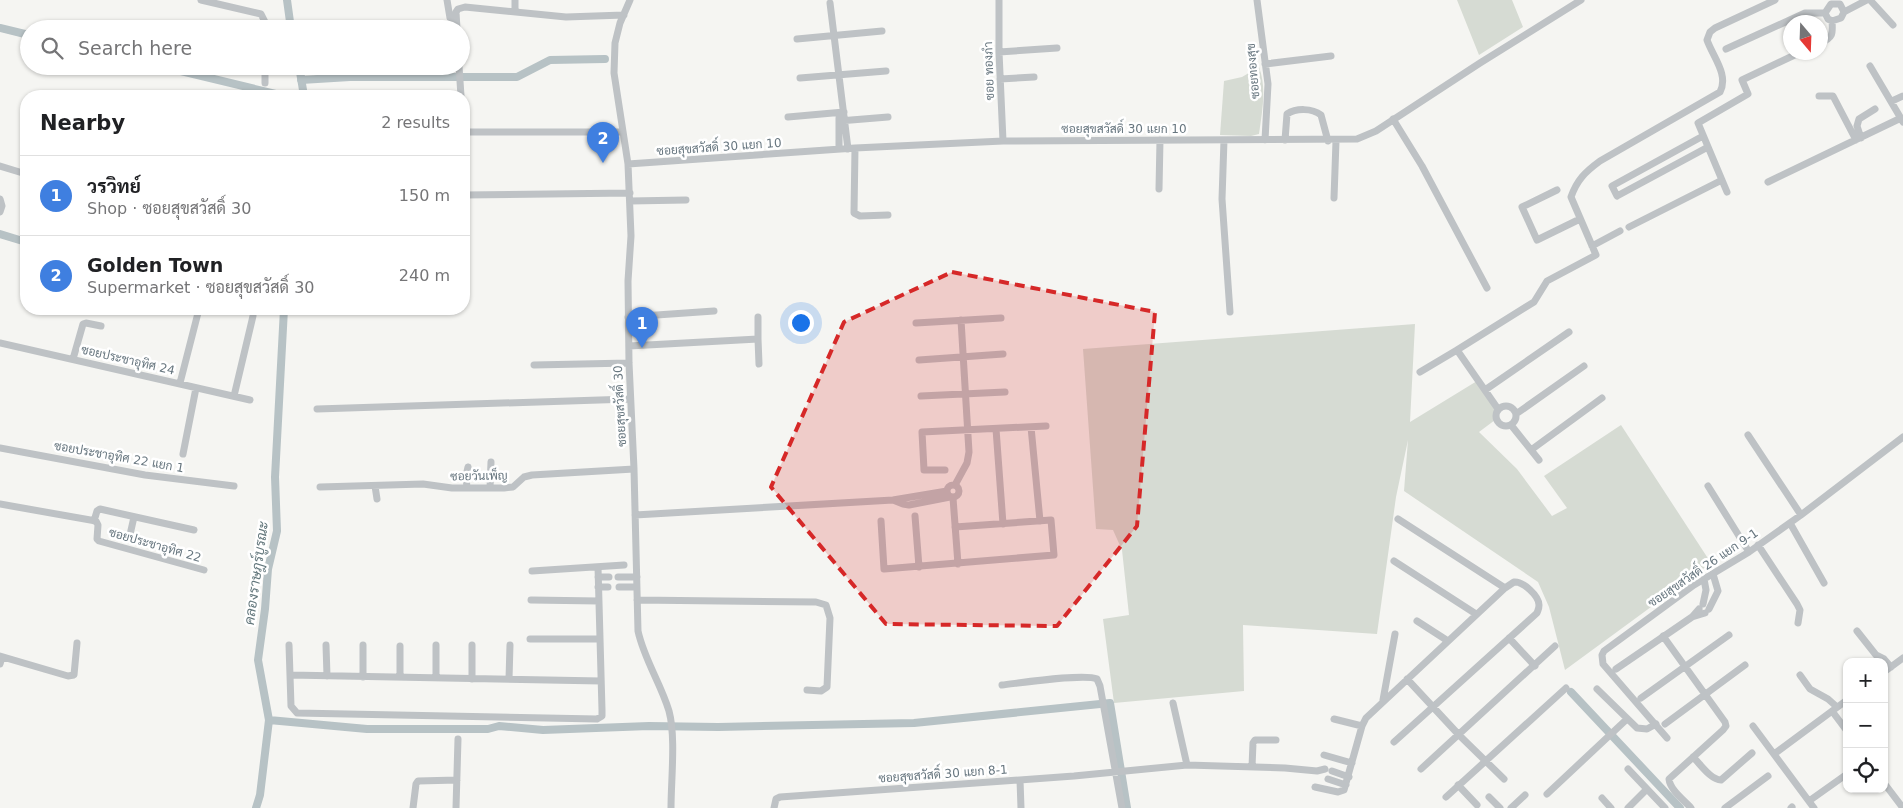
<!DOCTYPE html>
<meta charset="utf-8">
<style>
:root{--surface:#fff;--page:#f2f2f2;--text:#202124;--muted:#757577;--line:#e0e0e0;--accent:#d05436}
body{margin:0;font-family:"DejaVu Sans",Sarabun,sans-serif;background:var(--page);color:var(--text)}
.controls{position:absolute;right:15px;bottom:15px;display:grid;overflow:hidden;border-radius:10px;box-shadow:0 1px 4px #0004}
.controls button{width:45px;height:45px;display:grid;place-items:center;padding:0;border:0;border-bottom:1px solid var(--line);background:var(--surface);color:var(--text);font:25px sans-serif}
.compass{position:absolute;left:1783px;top:15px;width:45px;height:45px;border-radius:50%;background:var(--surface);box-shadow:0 1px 4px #0004;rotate:161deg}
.you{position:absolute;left:800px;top:322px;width:18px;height:18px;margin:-12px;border:4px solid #fff;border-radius:50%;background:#1a73e8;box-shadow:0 0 0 8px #1a73e833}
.badge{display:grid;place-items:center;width:32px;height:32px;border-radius:50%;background:var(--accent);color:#fff;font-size:16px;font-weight:700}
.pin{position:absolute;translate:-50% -41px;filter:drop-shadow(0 1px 2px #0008)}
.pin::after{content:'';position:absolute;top:26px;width:18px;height:15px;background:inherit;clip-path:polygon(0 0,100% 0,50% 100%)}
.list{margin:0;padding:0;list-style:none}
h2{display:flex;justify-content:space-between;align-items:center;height:65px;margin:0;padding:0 20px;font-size:21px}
h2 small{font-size:16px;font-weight:400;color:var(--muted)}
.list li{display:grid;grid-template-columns:32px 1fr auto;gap:15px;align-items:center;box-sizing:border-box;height:80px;padding:0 20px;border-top:1px solid var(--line)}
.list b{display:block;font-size:19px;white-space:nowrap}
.list p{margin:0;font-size:16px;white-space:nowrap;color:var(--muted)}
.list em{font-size:16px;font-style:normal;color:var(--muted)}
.icon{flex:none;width:28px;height:28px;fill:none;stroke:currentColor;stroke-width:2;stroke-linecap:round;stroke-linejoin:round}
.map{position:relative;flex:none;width:1903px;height:808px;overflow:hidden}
.search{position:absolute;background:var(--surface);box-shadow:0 1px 4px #0004;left:20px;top:20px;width:450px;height:55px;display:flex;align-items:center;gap:12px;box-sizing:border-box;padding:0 18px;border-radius:28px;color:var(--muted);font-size:19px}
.panel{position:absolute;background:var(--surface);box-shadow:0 1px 4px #0004;left:20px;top:90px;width:450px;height:225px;border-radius:20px}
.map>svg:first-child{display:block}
</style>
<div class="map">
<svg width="1903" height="808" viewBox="0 0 1903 808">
<rect width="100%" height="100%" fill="#f5f5f2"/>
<path fill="#d6dbd3" d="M1457 0H1512L1523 27 1479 55Z
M1259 67C1267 88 1262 112 1259 134L1251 136 1220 135 1224 81 1242 77Z
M1415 324 1410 422 1477 381 1495 409V420L1479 432 1517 469 1552 516 1567 508 1544 476 1621 425 1711 563 1565 670 1549 607 1538 582 1404 491 1408 440 1396 497 1377 634 1243 625 1244 691 1114 703 1103 619 1129 615 1122 550 1113 530 1096 529 1083 349Z"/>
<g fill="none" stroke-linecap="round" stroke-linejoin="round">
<path stroke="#b7c2c5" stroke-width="8" d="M287 0 291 29
M0 28 29 35
M160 66 284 96
M299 66 304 96
M301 80 350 77H517L550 60 605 59
M0 234 26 242
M272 309 284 312
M1571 692 1680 808
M269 720 367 729H488L499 726 543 730 649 726 718 727 914 723 1110 703 1127 808
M256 808 260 795 269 720 258 660 265 609 268 569 277 531 275 477 284 309"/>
<path stroke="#bec2c5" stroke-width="7" d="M201 0 261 14 266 24V29
M447 0 450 18 456 20
M630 0 620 23 615 43 614 73 628 164 631 236 628 281 629 363 634 469 638 631C644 659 661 684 669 711 676 737 671 780 671 808
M999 0V52L1003 141
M1257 0 1268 84 1265 140
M1870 0 1893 25
M830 3 848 149
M1831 4H1840L1844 12 1841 18 1832 21 1828 19 1825 13Z
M515 12V0
M1844 12 1867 0
M457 29 456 12 458 9 465 7 566 17 624 15
M797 39 882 31
M1820 43C1833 38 1833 34 1832 21
M1726 49 1805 13H1825
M999 52 1057 48
M1265 64 1331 56
M459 66 461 96
M1870 66 1903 122
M800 78 886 71
M1000 79 1034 77
M265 83V66
M320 95 324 96
M1819 96H1833L1856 140
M1892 101 1903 96
M788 117 844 112
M839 118V149
M1393 119 1422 166 1487 288
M839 121 888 117
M464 132H623
M1703 136 1612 186 1617 196 1708 147
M1861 138 1857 126 1859 119 1875 109
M1224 140 1222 199 1230 312
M1285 140 1287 114C1296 108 1312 108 1321 115L1328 141
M855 148 854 213 860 216 888 215
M628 164 855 148 1003 141 1357 139 1376 131 1480 63 1581 0
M0 166 26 174
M1768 182 1901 118
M1159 189 1160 140
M1557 190 1522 207 1537 240 1580 219
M1727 192 1698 123 1748 94 1742 80 1801 52
M464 195 630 193
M1334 198 1336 141
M0 199 2 206 0 212
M630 201 686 200
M1629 227 1722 180
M1592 246 1620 231
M628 317 714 311
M916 323 1001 318
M758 339 759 364
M0 343 250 400
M629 346 758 339V317
M73 359 83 324 86 323 101 326
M919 360 1003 354
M534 365 629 363
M1420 372 1457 350
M180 383 199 309
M1485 390 1569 332
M234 396 253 316
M921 396 1005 392
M1496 416a10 10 0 1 1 20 0a10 10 0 1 1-20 0Z
M317 409 630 399
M1498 409 1457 350 1534 302 1547 281 1596 255 1571 197C1577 180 1585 172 1600 161L1720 92C1729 75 1713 57 1707 40L1710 32 1715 28 1775 0
M1516 414 1584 366
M1511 425 1539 460
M1031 427 1040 521
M996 429 1003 524
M1748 435 1801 515
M0 448 145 475 234 486
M1531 450 1602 398
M183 454 196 388
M945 470H924L922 432 1046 426
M947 491a6 6 0 1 1 12 0a6 6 0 1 1-12 0Z
M955 485 967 463 969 452 961 320
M375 486 377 499
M1708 486 1749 552
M320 487 423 484 452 488H504L513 487 524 477 532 475 634 469
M467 488 466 476 468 467
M490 488 491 462
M953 498 958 564
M893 500 903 504 909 505 950 497
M0 504 96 521 98 525 97 539 99 541 204 570
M635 515 893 500 947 491
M915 516 919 567
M1398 519 1505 588
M94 521 97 511 100 509 194 530
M881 521 884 569 1054 555 1051 520 955 527
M1790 523 1824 583
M129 539 134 517
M1758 545 1797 604 1800 610 1798 623
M1394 561 1476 614
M532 571 624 565
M598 577H609
M618 577H637
M598 587H608
M619 587H637
M531 600 599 601
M637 600 816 602 826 605 830 618 827 687 821 691 807 690
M1703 604 1706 590 1704 579
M1709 609 1718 591 1713 574
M1692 617 1705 613
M1417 621 1448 641
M1857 631 1876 655 1884 659 1891 667
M1663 636 1725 722 1726 726 1723 730 1669 779C1670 790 1684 800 1691 808
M1509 638 1535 666
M530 639H600
M289 645 291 706 297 713 597 719 602 716V710L598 567
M326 645 327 676
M436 645V678
M472 645V679
M400 646V677
M0 656 68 676 74 675 77 643
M0 664 2 657
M1616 669 1692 617 1699 609
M1884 672 1903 658
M290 675 601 681
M1800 675 1810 689 1828 699 1837 707
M363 677V645
M509 679 510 645
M1407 679 1459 735 1504 779
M1002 685C1020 683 1085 673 1097 679L1100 686 1122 808
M1597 689 1637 728 1647 729 1656 724
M1641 698 1729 635
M1383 700 1395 634
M1173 703 1187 765
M1832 711 1847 731
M1334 719 1362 726
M1665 724 1745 665
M1753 726 1814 808
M1667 738 1603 664 1602 655 1604 651 1694 585 1749 552 1801 515 1903 437
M1774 754 1847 700
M1324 755 1352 763
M1693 757C1701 765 1711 780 1721 780L1752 753
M1252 767 1253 743 1255 740H1276
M1421 769 1555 646
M1628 769 1665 808
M1332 771 1349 777
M1328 779 1346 785
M1020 780 1021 808
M1884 783 1903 808
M1458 785 1477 805
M1315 787 1338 792 1344 790 1362 726 1366 718 1505 588 1514 582C1523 581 1539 596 1539 605 1539 609 1538 610 1537 613L1394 742
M1547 794 1627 719
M1446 797 1566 688
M1489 797 1500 808
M1602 798 1611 808
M1809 801 1847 774
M413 808 416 784 418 781 457 780
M456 808 458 739
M774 808 776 799 780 797 1074 776 1187 765 1285 768 1317 771 1325 769
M1511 808 1525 795
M1628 808 1647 789
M1725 808 1768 776
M1791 808 1792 807"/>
</g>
<path fill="#d62828" fill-opacity="0.2" stroke="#d62828" stroke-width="4" stroke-dasharray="10 6" stroke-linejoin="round" d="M952 272 1155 312 1137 526 1057 626 886 624 771 487 844 322Z"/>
<g text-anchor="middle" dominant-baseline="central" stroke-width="5" stroke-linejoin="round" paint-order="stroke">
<g font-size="12" fill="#67767f" stroke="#fff">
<text transform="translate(989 71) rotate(-92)">ซอย ทองภํา</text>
<text transform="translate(1253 71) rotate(-95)">ซอยทองสุข</text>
<text x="1124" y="129">ซอยสุขสวัสดิ์ 30 แยก 10</text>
<text transform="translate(719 147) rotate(-4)">ซอยสุขสวัสดิ์ 30 แยก 10</text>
<text transform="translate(128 360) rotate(13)">ซอยประชาอุทิศ 24</text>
<text transform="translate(620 406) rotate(-93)">ซอยสุขสวัสดิ์ 30</text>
<text transform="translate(119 457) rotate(10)">ซอยประชาอุทิศ 22 แยก 1</text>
<text transform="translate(479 476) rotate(-1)">ซอยวันเพ็ญ</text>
<text transform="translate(155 545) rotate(16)">ซอยประชาอุทิศ 22</text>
<text transform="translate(1703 568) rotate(-34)">ซอยสุขสวัสดิ์ 26 แยก 9-1</text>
<text transform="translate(943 774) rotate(-4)">ซอยสุขสวัสดิ์ 30 แยก 8-1</text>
</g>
<g font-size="14" font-style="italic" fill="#63777c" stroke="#fff">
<text transform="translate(256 573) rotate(-82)">คลองราษฎร์บูรณะ</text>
</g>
</g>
</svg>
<div class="controls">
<button>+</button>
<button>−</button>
<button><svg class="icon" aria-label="locate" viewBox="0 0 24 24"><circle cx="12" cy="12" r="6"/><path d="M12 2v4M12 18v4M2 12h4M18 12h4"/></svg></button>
</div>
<svg class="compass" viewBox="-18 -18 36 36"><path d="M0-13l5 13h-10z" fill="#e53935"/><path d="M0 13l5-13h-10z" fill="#757577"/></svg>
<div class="you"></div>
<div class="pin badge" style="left:642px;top:348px;background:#3f7fe0">1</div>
<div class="pin badge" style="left:603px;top:163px;background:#3f7fe0">2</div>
<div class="search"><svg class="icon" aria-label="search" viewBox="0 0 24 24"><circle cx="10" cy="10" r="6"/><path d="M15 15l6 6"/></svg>Search here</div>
<section class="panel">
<h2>Nearby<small>2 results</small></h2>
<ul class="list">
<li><span class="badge" style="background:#3f7fe0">1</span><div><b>วรวิทย์</b><p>Shop · ซอยสุขสวัสดิ์ 30</p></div><em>150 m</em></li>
<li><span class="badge" style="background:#3f7fe0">2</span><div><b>Golden Town</b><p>Supermarket · ซอยสุขสวัสดิ์ 30</p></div><em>240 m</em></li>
</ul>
</section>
</div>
